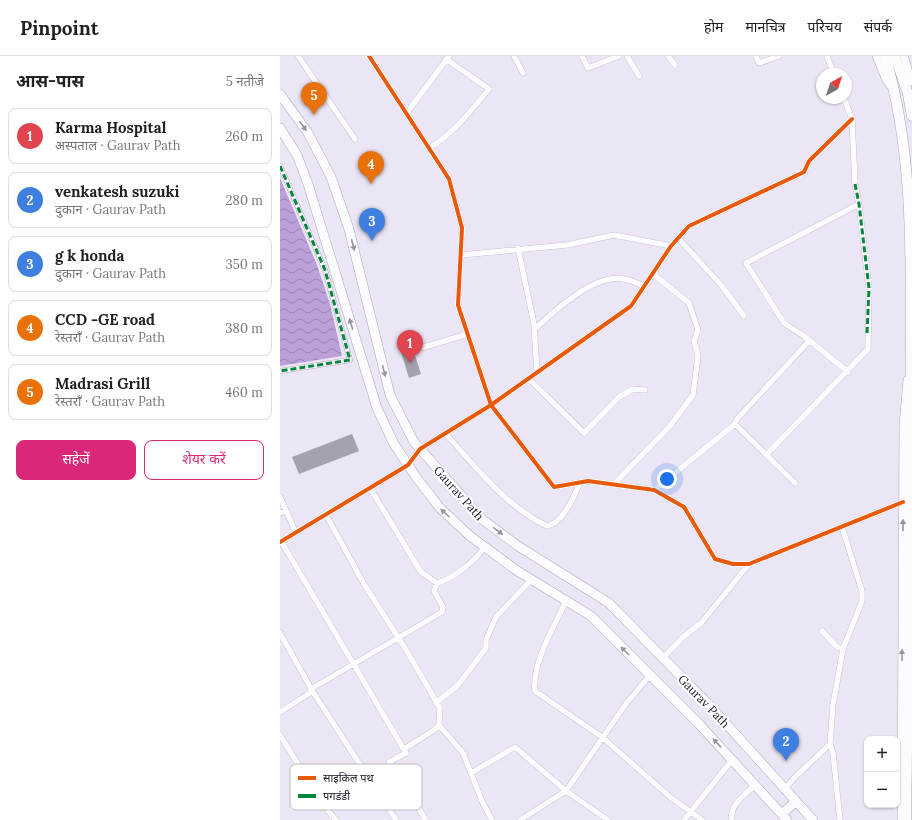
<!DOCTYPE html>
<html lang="hi">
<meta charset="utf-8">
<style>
:root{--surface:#fff;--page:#f2f2f2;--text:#202124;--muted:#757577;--line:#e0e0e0;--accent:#db2777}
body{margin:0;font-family:Lora,"Noto Sans Devanagari",serif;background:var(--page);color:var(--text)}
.controls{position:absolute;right:12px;bottom:12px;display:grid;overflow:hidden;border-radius:8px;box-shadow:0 1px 3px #0004}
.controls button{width:36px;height:36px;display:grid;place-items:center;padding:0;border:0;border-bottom:1px solid var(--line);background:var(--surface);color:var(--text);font:20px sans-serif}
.compass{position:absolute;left:536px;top:12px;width:36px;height:36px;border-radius:50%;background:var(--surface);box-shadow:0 1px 3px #0004;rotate:39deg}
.you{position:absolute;left:387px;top:423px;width:14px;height:14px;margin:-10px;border:3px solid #fff;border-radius:50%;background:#1a73e8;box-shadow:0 0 0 6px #1a73e833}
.badge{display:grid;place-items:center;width:26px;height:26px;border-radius:50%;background:var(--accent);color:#fff;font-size:13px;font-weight:700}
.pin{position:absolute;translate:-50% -33px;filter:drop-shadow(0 1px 2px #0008)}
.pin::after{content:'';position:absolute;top:21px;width:14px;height:12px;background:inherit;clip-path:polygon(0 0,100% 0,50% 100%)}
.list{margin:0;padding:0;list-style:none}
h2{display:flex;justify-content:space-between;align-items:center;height:52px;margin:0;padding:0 16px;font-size:17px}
h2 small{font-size:13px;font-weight:400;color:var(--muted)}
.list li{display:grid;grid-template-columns:26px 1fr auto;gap:12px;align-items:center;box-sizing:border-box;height:56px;margin:0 8px 8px;padding:0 8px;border:1px solid var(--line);border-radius:8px}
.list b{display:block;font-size:15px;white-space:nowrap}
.list p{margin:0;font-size:13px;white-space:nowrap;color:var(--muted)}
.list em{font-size:13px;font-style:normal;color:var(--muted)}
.actions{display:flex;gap:8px;padding:12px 16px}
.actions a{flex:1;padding:9px 0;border:1px solid var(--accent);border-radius:8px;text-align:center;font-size:14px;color:var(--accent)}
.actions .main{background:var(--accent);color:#fff}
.map{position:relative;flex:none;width:632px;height:764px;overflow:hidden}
header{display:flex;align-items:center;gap:24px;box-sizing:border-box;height:56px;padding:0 20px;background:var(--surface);border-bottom:1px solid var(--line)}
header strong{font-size:19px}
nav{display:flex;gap:22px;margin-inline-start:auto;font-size:14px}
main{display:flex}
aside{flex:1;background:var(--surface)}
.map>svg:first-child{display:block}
</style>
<header>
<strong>Pinpoint</strong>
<nav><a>होम</a><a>मानचित्र</a><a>परिचय</a><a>संपर्क</a></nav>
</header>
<main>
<aside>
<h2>आस-पास<small>5 नतीजे</small></h2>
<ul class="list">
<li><span class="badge" style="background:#e0444e">1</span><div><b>Karma Hospital</b><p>अस्पताल · Gaurav Path</p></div><em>260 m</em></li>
<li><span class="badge" style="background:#3f7fe0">2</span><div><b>venkatesh suzuki</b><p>दुकान · Gaurav Path</p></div><em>280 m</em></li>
<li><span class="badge" style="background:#3f7fe0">3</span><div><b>g k honda</b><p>दुकान · Gaurav Path</p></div><em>350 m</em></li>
<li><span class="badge" style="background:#e8710a">4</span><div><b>CCD -GE road</b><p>रेस्तराँ · Gaurav Path</p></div><em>380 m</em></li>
<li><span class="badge" style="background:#e8710a">5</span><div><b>Madrasi Grill</b><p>रेस्तराँ · Gaurav Path</p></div><em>460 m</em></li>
</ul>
<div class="actions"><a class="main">सहेजें</a><a>शेयर करें</a></div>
</aside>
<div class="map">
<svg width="632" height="764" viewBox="0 0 632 764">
<defs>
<pattern id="water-waves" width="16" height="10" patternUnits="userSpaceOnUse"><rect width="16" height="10" fill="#bca0d9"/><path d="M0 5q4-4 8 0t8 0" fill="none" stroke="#9881b0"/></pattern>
</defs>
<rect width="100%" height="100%" fill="#ece5f5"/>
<path fill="url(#water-waves)" d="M0 122 37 209 50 248 62 300 0 310Z"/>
<path fill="#a7a1ae" d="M133 293 141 318 129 322 121 296Z
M72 378 79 395 19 418 12 401Z"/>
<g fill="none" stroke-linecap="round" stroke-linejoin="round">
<defs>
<path id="pedestrian" d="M0 110 45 214 70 304 0 315"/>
<path id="minor" d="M18 0 75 83
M89 0 169 123 182 172 178 249 211 349 274 431 308 425 374 434 404 451 435 503 453 508H469L623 446
M234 0 243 17
M302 0 308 12 339 0
M347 0 359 20
M388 0 395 9
M476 0 479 7 499 0
M547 0 554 18
M126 58 169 0
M149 92C173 78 191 55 209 33L166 3
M398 182 442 230 464 260
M238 192 254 268 257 317
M181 199 287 189 334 179 391 190
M255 273C274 255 315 217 344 223 351 224 358 228 365 230
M141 292 188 278
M568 316 524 280 504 267 466 207 579 148
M249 323 304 377 339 341 353 333 365 334
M455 368 515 427
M165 377C196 411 225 450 267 470 283 468 294 440 300 427
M487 398 588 293 589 232 579 148 575 128 572 63 564 42
M333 429 390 370 413 339 418 299 414 285 418 274 409 247 373 218
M374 434 455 368 457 363 529 285
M0 441 16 477
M0 457 6 455
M46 459 84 528 125 592 160 652 159 669 154 674 124 693
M1 485 126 697 109 706 146 764
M0 486 128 409 140 393 211 349 351 250 391 190 409 170 524 116 529 105 572 63
M157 527C173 523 197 504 205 490
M286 545C274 571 252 606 255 635L322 681 390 741 422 764
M542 575 557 591 563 593
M0 577 33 636 116 764
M383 602 402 582 422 566 469 508
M156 647 178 629 206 592V584L216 561 252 523
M0 656 30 637 31 633 162 556 163 551 154 535 157 527 141 516 90 432
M159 669 183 697 202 745 212 764
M0 679 44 750 56 764
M191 717 235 691 286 735 328 764
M505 733 514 722 550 688
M240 764 286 735 345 649 370 619
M404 764 452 704
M452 764C449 749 465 739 475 729
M560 764 553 697 550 688 553 649 563 593 582 545V535L562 471"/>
<path id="tertiary" d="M596 0 605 22 611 31
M624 0 632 26
M621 764 623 369 627 324"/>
<path id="primary" d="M0 38 28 77 51 121 69 173 110 339 134 386 203 464 238 490 329 547 431 651 533 764
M0 72 17 99 28 128 97 352 114 388 136 421 160 452 190 480 236 514 311 560 420 669 507 764
M502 758 516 745"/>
<path id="trunk" d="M605 0C632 89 631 188 631 282 632 443 628 603 626 764
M615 0 628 38 632 60"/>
</defs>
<use href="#pedestrian" stroke="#b0aab7" stroke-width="5.5"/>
<use href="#minor" stroke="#b0aab7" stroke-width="6"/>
<use href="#tertiary" stroke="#b0aab7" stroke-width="8"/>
<use href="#primary" stroke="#b0aab7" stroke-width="10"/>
<use href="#trunk" stroke="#b0aab7" stroke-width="11"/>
<use href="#pedestrian" stroke="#fcfbfe" stroke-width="4.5"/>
<use href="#minor" stroke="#fcfbfe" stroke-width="5.5"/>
<use href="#tertiary" stroke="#fcfbfe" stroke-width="7"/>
<use href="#primary" stroke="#fcfbfe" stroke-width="9"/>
<use href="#trunk" stroke="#fcfbfe" stroke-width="10"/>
<path stroke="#00873e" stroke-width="3" stroke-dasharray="6 3" stroke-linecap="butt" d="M0 110 45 214 70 304 0 315
M575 128 579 148 589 232 587 278"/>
<defs>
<path id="cycleway" d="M89 0 169 123 182 172 178 249 211 349 274 431 308 425 374 434 404 451 435 503 453 508H469L623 446
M0 486 128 409 140 393 211 349 351 250 391 190 409 170 524 116 529 105 572 63"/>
</defs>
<use href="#cycleway" stroke="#fff" stroke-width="6"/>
<use href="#cycleway" stroke="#e8590c" stroke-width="4"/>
</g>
<defs><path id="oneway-solid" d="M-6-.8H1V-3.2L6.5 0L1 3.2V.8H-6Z"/></defs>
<g fill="#98949c">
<use href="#oneway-solid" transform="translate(23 70) rotate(55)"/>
<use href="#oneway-solid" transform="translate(73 189) rotate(75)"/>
<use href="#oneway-solid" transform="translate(71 268) rotate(-107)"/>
<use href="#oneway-solid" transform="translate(104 315) rotate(76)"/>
<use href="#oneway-solid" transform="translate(165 457) rotate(-138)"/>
<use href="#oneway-solid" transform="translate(623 469) rotate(-90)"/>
<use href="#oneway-solid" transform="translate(218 475) rotate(36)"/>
<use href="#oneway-solid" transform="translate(345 595) rotate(-135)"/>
<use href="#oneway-solid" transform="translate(622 599) rotate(-90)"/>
<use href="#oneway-solid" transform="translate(437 687) rotate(-133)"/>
</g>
<g text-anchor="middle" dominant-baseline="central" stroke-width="4" stroke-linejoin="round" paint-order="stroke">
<g font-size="12" fill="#1d1724" stroke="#fff">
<text transform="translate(179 437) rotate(48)">Gaurav Path</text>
<text transform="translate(424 645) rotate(46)">Gaurav Path</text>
</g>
</g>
<rect x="10" y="708" width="132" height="46" rx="6" fill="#fff" stroke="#bbb9bd" stroke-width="1"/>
<rect x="18" y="720" width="18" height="4" fill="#e8590c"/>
<rect x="18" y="738" width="18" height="4" fill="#00873e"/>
<g font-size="11" fill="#1d1724">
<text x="43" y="726">साइकिल पथ</text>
<text x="43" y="744">पगडंडी</text>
</g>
</svg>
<div class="controls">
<button>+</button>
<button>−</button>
</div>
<svg class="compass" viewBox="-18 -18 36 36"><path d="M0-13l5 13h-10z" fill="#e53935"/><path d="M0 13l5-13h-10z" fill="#757577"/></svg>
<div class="you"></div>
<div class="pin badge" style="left:130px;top:307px;background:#e0444e">1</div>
<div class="pin badge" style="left:506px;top:705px;background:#3f7fe0">2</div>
<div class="pin badge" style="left:92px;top:185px;background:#3f7fe0">3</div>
<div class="pin badge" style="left:91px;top:128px;background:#e8710a">4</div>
<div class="pin badge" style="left:34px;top:59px;background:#e8710a">5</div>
</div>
</main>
